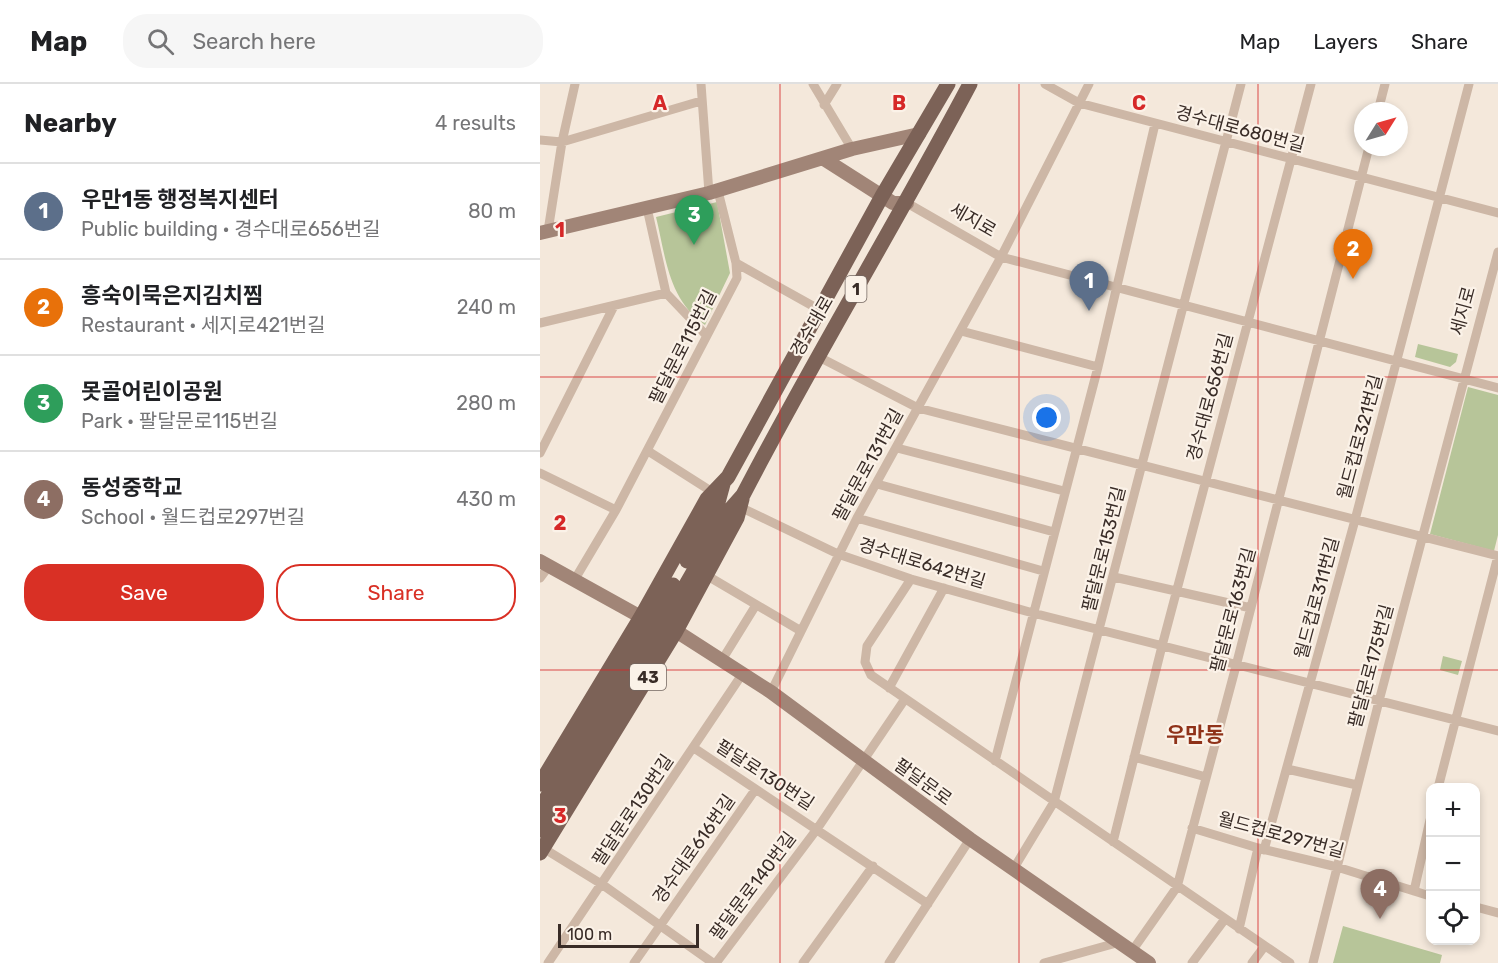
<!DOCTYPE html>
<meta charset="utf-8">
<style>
:root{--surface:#fff;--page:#f6f6f6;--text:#202124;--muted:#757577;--line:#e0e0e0;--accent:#d93025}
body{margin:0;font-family:Rubik,"Noto Sans KR",sans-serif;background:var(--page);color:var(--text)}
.controls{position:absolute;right:18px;bottom:18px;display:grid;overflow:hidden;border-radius:12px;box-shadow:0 3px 9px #0003}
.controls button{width:54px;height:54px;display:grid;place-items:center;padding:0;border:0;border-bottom:2px solid var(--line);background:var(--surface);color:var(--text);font:30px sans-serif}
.compass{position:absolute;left:814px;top:18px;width:54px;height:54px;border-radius:50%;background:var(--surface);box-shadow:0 3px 9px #0003;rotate:53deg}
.scale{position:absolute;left:18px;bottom:15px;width:141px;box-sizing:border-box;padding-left:6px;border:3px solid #392c27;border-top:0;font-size:16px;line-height:21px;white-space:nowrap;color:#392c27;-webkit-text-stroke:4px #fbf2e8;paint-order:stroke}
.you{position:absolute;left:507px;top:334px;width:21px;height:21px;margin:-15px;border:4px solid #fff;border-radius:50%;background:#1a73e8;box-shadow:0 0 0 9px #1a73e833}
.badge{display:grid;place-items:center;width:39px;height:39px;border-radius:50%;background:var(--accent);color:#fff;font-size:20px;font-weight:700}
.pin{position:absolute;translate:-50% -50px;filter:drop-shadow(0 2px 3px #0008)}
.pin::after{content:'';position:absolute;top:32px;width:21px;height:18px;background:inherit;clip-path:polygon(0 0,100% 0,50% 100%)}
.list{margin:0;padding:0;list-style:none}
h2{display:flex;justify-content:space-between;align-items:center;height:78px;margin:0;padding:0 24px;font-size:26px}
h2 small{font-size:20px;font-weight:400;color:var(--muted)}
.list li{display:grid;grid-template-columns:39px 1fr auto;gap:18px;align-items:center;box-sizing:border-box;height:96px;padding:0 24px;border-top:2px solid var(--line)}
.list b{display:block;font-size:22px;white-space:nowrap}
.list p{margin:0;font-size:20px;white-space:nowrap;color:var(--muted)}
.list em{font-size:20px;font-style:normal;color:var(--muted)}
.actions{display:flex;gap:12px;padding:18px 24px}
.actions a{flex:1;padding:14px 0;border:2px solid var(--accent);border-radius:24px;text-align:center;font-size:21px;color:var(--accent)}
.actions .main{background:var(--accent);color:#fff}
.icon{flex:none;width:33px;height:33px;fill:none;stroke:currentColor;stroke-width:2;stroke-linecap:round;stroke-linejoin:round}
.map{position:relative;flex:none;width:958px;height:879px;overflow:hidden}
header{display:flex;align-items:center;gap:36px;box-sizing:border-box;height:84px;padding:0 30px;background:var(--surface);border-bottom:2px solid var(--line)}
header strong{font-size:28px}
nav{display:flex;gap:33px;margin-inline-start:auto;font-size:21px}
.search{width:420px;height:54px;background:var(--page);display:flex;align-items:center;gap:15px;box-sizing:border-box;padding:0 21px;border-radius:24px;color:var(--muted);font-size:22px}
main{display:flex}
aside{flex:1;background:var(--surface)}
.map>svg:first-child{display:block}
</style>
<header>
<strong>Map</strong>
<div class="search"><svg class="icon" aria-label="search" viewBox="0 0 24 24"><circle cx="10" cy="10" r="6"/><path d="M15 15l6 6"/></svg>Search here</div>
<nav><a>Map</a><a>Layers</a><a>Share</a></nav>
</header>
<main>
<aside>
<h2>Nearby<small>4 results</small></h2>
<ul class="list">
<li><span class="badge" style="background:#5c6f8a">1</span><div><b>우만1동 행정복지센터</b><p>Public building · 경수대로656번길</p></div><em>80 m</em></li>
<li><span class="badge" style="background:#e8710a">2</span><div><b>흥숙이묵은지김치찜</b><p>Restaurant · 세지로421번길</p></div><em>240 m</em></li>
<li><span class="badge" style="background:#2e9e5b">3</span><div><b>못골어린이공원</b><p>Park · 팔달문로115번길</p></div><em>280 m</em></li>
<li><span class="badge" style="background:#8d6e63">4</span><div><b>동성중학교</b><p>School · 월드컵로297번길</p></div><em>430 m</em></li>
</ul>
<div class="actions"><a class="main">Save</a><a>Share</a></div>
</aside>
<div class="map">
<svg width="958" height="879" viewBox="0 0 958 879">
<rect width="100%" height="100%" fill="#f4e8db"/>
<path fill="#b7c599" d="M177 118 190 189 165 241C128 215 126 174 116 133Z
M878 260 918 270 916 278 910 283 875 273Z
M928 303 958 311V451L954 467 890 450Z
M903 572 922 577 918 591 900 586Z
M803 842 902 871 900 879H793Z"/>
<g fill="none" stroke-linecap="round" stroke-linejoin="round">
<path stroke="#cdb7a6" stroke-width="9" d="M161 0 169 109
M273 0 312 65
M505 0 539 19 958 129
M284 21 297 0
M838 27 845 0
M0 56 22 58 161 17
M367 119 461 173 958 304
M107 124 126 209 166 251
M8 147 22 58 35 0
M196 179 280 226
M0 239 126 209
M421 247 558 283
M277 272 378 324 958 472
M357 364 524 407
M108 367 174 409
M0 369 74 222
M0 389 76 426
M337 400 514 448
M200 423 298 470 371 495 493 529 958 647
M317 434 503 487
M166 491 261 547
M574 493 711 524
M0 494 9 482
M35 495 76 426 197 194 196 179 178 107
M371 495 327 562 325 578 331 591 750 879
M182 576 216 521
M349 604 404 504
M231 608 317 434 461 173 549 0
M154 664 388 820
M594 673 666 693
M455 677 558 283 615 40
M747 685 817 701
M898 704 958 472
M652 744 718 764 797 783 890 812
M573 758 622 562 771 0
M3 764 63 801 173 879
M724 766 815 436 929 0
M474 784 514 718 701 0
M874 807 890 736
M936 823 958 829
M699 845 718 764
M592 867 637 803 696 582 829 63
M8 879 203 589
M94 879 215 706
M176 879 277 745 365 615
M263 879 333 782
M349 879 430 755
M504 879 580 858
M652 879 685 835
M712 879 724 863
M773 879 839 617 958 168"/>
<path stroke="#a18577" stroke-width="14" d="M284 75 353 119H367
M0 149 169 109 312 65 379 50
M0 477 101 533
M136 547 231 608 430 755 609 879"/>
<path stroke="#7c6257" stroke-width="15" d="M147 477 177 422 183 400
M0 700 101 533 167 415 188 393 342 112 408 0
M0 725 133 501
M0 746 58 653 188 428 203 411C275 272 357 138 430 0
M0 769 136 547 197 434 202 415"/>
</g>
<path fill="none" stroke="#d62828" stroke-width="1.5" stroke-opacity="0.55" d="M240 0V879M479 0V879M718 0V879M0 293H958M0 586H958"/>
<g text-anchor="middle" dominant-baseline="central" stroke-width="4.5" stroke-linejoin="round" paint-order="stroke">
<g fill="#fbf2e8" stroke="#736761" stroke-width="1.5">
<rect x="305.5" y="192" width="21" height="26" rx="4.5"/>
<rect x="90" y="580" width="36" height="26" rx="4.5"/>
</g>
<g font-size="16" font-weight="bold" fill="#392c27">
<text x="316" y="205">1</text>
<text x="108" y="593">43</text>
</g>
<g font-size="18" fill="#392c27" stroke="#fbf2e8">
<text transform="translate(700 45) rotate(15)">경수대로680번길</text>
<text transform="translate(433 136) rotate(30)">세지로</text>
<text transform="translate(923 227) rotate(-75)">세지로</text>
<text transform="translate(272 242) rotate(-60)">경수대로</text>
<text transform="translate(143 263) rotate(-63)">팔달문로115번길</text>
<text transform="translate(670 313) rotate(-75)">경수대로656번길</text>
<text transform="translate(820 353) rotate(-75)">월드컵로321번길</text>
<text transform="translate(328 381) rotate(-61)">팔달문로131번길</text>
<text transform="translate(564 465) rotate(-76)">팔달문로153번길</text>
<text transform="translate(382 479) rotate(17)">경수대로642번길</text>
<text transform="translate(777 514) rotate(-75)">월드컵로311번길</text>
<text transform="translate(693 526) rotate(-75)">팔달문로163번길</text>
<text transform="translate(831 582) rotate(-75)">팔달문로175번길</text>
<text transform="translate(225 691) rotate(33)">팔달로130번길</text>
<text transform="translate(383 698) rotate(36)">팔달문로</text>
<text transform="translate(93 726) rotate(-56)">팔달문로130번길</text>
<text transform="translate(741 751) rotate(15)">월드컵로297번길</text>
<text transform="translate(154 765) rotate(-55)">경수대로616번길</text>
<text transform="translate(213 802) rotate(-53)">팔달문로140번길</text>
</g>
<g font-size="21" font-weight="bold" fill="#8f3219" stroke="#fbf2e8">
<text x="655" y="650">우만동</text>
</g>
</g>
<g font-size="20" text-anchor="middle" font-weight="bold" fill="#d62828" stroke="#fbf2e8" stroke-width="4.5" stroke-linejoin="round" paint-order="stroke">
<text x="120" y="26">A</text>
<text x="359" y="26">B</text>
<text x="599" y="26">C</text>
<text x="20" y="153">1</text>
<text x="20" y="446">2</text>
<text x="20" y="739">3</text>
</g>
</svg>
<div class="controls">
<button>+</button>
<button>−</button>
<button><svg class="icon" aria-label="locate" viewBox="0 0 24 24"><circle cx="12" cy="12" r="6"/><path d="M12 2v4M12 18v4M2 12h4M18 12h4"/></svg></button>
</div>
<svg class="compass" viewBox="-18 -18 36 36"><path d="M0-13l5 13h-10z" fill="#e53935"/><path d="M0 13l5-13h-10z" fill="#757577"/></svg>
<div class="scale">100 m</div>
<div class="you"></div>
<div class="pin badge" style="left:549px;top:227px;background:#5c6f8a">1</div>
<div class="pin badge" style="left:813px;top:195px;background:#e8710a">2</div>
<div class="pin badge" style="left:154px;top:161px;background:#2e9e5b">3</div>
<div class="pin badge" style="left:840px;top:835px;background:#8d6e63">4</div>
</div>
</main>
